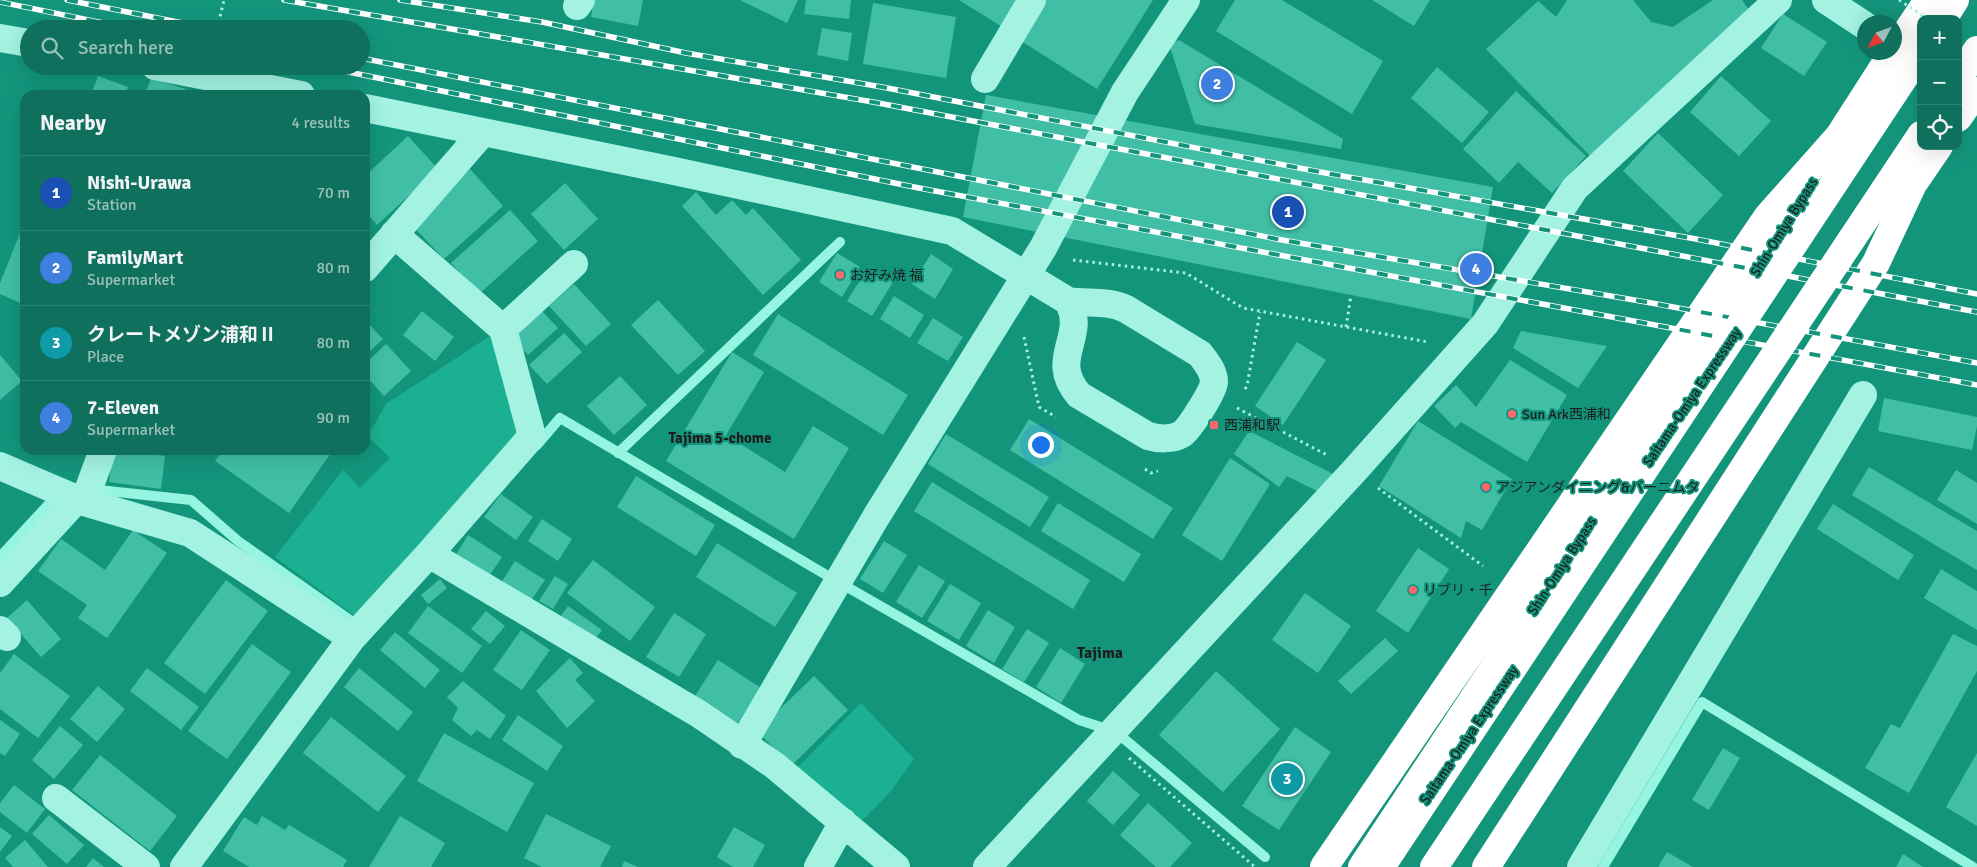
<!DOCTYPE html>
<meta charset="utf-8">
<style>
:root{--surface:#0e705d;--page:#177563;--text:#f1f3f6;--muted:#9bc1bc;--line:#2e8272;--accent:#f7b3b8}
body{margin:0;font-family:Signika,"Noto Sans JP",sans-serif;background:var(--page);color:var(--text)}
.controls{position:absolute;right:15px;top:15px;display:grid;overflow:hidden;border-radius:10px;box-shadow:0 5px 20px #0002}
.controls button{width:45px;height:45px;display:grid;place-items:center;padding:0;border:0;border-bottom:1px solid var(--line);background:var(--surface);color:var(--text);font:25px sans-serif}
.compass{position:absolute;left:1857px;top:15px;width:45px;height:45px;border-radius:50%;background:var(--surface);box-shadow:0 5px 20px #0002;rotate:229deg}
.you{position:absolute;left:1040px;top:444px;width:18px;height:18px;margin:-12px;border:4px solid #fff;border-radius:50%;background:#1a73e8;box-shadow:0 0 0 8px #1a73e833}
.badge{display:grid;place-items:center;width:32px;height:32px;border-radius:50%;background:var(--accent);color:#fff;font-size:16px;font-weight:700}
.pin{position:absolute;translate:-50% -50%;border:2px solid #fff;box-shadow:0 1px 5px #0006}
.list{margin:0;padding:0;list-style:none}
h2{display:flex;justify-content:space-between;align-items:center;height:65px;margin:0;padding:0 20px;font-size:21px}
h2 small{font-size:16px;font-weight:400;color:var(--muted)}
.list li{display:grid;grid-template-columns:32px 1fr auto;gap:15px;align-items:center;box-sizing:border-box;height:75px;padding:0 20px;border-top:1px solid var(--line)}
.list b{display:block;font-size:19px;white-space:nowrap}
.list p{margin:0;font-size:16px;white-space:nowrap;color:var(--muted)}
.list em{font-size:16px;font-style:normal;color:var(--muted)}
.icon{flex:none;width:28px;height:28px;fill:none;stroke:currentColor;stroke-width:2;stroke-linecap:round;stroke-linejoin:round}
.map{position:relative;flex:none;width:1977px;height:867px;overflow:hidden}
.search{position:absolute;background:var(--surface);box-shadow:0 5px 20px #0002;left:20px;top:20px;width:350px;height:55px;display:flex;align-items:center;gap:12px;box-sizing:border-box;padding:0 18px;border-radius:28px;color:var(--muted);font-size:19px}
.panel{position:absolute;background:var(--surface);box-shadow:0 5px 20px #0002;left:20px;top:90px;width:350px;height:365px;border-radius:15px}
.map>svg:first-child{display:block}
</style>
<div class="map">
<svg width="1977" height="867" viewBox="0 0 1977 867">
<rect width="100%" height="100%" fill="#13957c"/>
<path fill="#1bb091" d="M490 336 498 343 526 427 355 616 275 557 343 470 360 488 390 458 368 436 386 404Z
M861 703 914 759 890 792 861 822 796 769Z"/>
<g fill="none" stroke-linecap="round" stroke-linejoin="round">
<path stroke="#95f5e0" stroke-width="10" d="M537 445 560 418 828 576 1079 720 1116 732 1265 857
M618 453 840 242
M90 489 191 500 238 541 360 627
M0 557 59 493
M1603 867 1702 702 1973 867"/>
</g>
<path fill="#40bfa6" d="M594 0H643L638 26 591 17Z
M740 0H798L787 23Z
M806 0H851L849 19 804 14Z
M959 0H1022L1004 28Z
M1038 0H1153L1097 89 1015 37Z
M1235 0H1282L1383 61 1352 114 1216 31Z
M1372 0H1430L1414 26Z
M1567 0H1633L1651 22 1673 27 1713 0H1742L1753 16 1591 157 1486 49 1538 1 1556 17Z
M873 3 956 17 946 78 863 64Z
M1783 14 1827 42 1804 76 1761 48Z
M822 28 852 33 848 61 817 55Z
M1179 40 1343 139 1341 149 1195 124 1169 44Z
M1437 67 1489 112 1462 143 1411 98Z
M98 76 128 87 125 95H91Z
M1721 76 1771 121 1739 156 1690 112Z
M151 78 188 90 187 95H145Z
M1516 91 1586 156 1552 193 1518 162 1499 183 1463 149Z
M986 95 1493 187 1471 319 963 217Z
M1658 133 1723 195 1688 233 1623 171Z
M408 136 438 169 377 225 365 211V176Z
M470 169 503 206 444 259 410 223Z
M565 183 598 219 564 250 531 214Z
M696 192 716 215 732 200 746 215 753 208 801 260 763 295 682 206Z
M510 210 538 241 479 294 451 263Z
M25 221V305L0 294V283Z
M837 253 860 267 842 297 819 282Z
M931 254 953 269 935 299 912 284Z
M869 266 893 282 872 316 847 301Z
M574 284 611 324 586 346 549 306Z
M894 296 924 315 910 338 880 319Z
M658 300 705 351 678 375 631 325Z
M540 309 558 328 528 355 510 336Z
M422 311 454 337 435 361 403 335Z
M778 314 908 395 883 435 753 355Z
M933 318 963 337 948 361 917 343Z
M365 320 383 339 365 356Z
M1521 331 1607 346 1578 388 1513 348Z
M564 333 582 352 547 384 529 365Z
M1297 342 1326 360 1283 425 1255 406Z
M386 344 411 371 384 396 365 375V364Z
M732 352 764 372 726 435 785 472 813 426 849 448 794 539 666 461Z
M0 355 22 381 0 400Z
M1510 360 1567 395 1527 462 1461 422 1455 428 1434 406 1456 385 1476 407Z
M620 376 647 405 614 435 587 406Z
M1884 398 1977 417V426L1972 450 1878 431Z
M1029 419 1173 508 1153 539 1010 450Z
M1418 421 1512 479 1482 530 1466 521 1461 538 1379 486Z
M1249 431 1337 476 1325 495 1287 476 1279 487 1234 454Z
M946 434 1049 497 1030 527 928 464Z
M113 450 165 456 161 489 109 482Z
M223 450H333L289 513 215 461Z
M1230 458 1270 484 1222 561 1182 535Z
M1869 467 1977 531V570L1852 495Z
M1956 470 1977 483V524L1937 500Z
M636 476 715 525 696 556 617 507Z
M932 482 1090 580 1073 609 914 511Z
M501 494 533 517 516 540 484 517Z
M1058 503 1141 554 1124 582 1041 531Z
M1833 504 1914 555 1898 580 1817 529Z
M542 519 572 539 558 561 528 541Z
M133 530 167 553 107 638 78 618 87 605 38 571 61 539 105 570Z
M468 535 502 557 488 578 455 556Z
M884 541 907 555 883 593 860 579Z
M717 543 797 593 775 627 696 577Z
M1418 548 1449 569 1408 633 1376 611Z
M593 560 655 607 630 641 567 593Z
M515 561 545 580 530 602 501 583Z
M919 565 945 581 922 618 896 602Z
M1941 569 1977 591V630L1924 598Z
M555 576 568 584 553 609 539 601Z
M440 579 447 588 428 604 421 595Z
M226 580 268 611 205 694 164 663Z
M950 584 981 603 959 640 927 621Z
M1305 593 1351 626 1318 673 1272 640Z
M27 600 61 639 41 657 7 618Z
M428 606 482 646 462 673 408 633Z
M568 606 602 630 591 644 558 620Z
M988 610 1015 627 994 663 966 646Z
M486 611 505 626 490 644 471 629Z
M674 613 706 634 679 677 646 657Z
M1027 629 1049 643 1024 682 1002 669Z
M521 630 550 650 522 690 493 670Z
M395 632 440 670 425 688 380 650Z
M1953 634 1977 646V671L1909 793 1865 768 1891 724 1900 728Z
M1385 638 1398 651 1351 694 1338 681Z
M252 644 291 672 227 759 188 731Z
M1060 648 1085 664 1061 703 1036 687Z
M14 654 70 696 38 738 0 709V673Z
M570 658 583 673 575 680 595 701 567 728 536 691Z
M718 660 761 688 736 726 693 699Z
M147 668 199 707 181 730 130 691Z
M359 668 413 712 398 731 344 687Z
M1216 671 1280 729 1223 792 1159 735Z
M814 676 848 710 791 766 757 731Z
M463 681 506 716 490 739 477 730 471 736 452 720 458 708 447 697Z
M98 686 125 709 97 742 70 719Z
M518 715 563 746 547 771 502 740Z
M331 717 406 776 378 812 303 753Z
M0 720 20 734 5 756 0 753Z
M60 726 83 745 54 779 32 760Z
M1295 727 1331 752 1279 830 1242 806Z
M444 733 534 783 507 832 417 781Z
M1723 748 1740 758 1709 810 1692 800Z
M1977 753V826L1946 807Z
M100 755 177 816 150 851 72 790Z
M1113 771 1140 795 1113 825 1087 801Z
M14 785 45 809 27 833 0 812V803Z
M1148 803 1192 843 1170 867H1156L1120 835Z
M546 814 611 846 600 867H542L524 858Z
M49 815 84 845 67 864 32 834Z
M262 816 285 830 289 825 347 860 343 867H249L223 851 244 817 257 825Z
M400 816 445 843 431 867H369Z
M0 827 12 836 0 852Z
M734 827 765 845 753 867H733L717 857Z
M25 840 48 867H13L5 858Z
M1667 852 1693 867H1658Z
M1903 854 1923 867H1896Z
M93 858 104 867H86Z
M624 861 638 867H622Z"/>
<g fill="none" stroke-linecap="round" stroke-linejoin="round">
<path stroke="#a3f2e2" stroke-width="3" stroke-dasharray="2.5 4" stroke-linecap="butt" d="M217 29 224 0
M1073 260 1186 273 1243 308 1428 342
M1346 327 1351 295
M1024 337 1039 407 1056 417
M1245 389 1247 386 1260 312
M1237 408 1327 455
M1145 469 1151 473 1158 471
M1378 488 1483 566
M1129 758 1255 867"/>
<path stroke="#a3f2e2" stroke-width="28" d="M1826 0 1864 25
M577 6 581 0
M0 38 29 43
M155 66 301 95
M985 79 1032 0
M365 108 674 171 952 231 1068 301C1089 304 1107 300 1126 309L1200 354C1206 362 1214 371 1214 382 1213 392 1190 428 1182 434 1172 440 1158 439 1148 436L1079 395C1047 358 1088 337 1068 301
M365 268 483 132
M503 329 574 264
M0 466 84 502 190 533 352 638
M84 502 103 450
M429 554 699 714 774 765 896 867
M0 583 77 499
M0 630 7 637
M742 745 876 517 1043 248 1125 92 1186 0
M56 798 146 867
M184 867 352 638 429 554 532 436 503 329 394 234
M818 867 843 822
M987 867 1355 470 1485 324 1575 188 1778 0
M1581 867 1863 395"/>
<path stroke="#fff" stroke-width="28" d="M1943 19 1955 0
M1894 51 1928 0
M1958 118 1977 91
M1324 867 1768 216 1839 136 1893 52
M1362 867 1786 227 1808 189
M1486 867 1876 263 1913 184 1939 146"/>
<defs>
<path id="rail" d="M67 0 213 29
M284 0 873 102 1977 312
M400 0 542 22 686 53 882 87 1320 172 1696 239 1977 294
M0 2 133 29
M361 58 1282 240 1646 302 1977 363
M319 66 919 188 1977 385"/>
</defs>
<use href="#rail" stroke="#fff" stroke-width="5.5"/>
<use href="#rail" stroke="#13957c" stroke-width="4" stroke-dasharray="11" stroke-linecap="butt"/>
<path stroke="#a3f2e2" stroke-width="3" stroke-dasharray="2.5 4" stroke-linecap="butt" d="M1899 0 1928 19"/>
<path stroke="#fff" stroke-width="28" d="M1958 79 1977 50
M1381 867 1921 52
M1434 867 1921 135"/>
</g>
<g fill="#ff656c" stroke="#13957c" stroke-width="2">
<circle cx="840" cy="275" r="5"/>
<circle cx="1512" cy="414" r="5"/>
<rect x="1209" y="420" width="10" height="10" rx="2.5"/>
<circle cx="1486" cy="487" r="5"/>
<circle cx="1413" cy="590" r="5"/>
</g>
<g text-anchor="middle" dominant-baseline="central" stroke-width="4" stroke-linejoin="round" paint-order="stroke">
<g font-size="14" fill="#1d1d1d" stroke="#13957c">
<text transform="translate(1784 227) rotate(-58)">Shin-Omiya Bypass</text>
<text transform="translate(1692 397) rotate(-56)">Saitama-Omiya Expressway</text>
<text transform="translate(1562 566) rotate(-57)">Shin-Omiya Bypass</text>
<text transform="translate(1469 735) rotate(-56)">Saitama-Omiya Expressway</text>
</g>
<g font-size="14" fill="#1d1d1d" stroke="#13957c" text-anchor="start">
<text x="850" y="275">お好み焼 福</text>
<text x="1522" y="414">Sun Ark西浦和</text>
<text x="1224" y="425">西浦和駅</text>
<text x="1496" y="487">アジアンダイニング&amp;バーニムタ</text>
<text x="1423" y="590">リブリ・千</text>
</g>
<g font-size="15" font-weight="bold" fill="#1d1d1d" stroke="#13957c">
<text x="720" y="438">Tajima 5-chome</text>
</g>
<g font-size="16" font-weight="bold" fill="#1d1d1d" stroke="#13957c">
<text x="1100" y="653">Tajima</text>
</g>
</g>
</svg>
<div class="controls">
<button>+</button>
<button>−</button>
<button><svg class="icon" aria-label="locate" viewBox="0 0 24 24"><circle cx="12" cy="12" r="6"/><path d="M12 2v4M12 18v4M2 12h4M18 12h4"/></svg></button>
</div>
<svg class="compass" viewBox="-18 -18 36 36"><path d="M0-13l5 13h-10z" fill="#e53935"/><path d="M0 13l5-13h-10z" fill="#9bc1bc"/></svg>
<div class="you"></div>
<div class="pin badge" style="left:1288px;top:212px;background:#1a4fb4">1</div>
<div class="pin badge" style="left:1217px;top:84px;background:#3f7fe0">2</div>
<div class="pin badge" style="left:1287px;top:779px;background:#0f9aa8">3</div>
<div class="pin badge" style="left:1476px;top:269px;background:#3f7fe0">4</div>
<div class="search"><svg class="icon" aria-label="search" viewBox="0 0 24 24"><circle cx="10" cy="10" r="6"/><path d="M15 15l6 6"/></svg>Search here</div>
<section class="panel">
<h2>Nearby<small>4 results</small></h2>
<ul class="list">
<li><span class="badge" style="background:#1a4fb4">1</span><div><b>Nishi-Urawa</b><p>Station</p></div><em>70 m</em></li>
<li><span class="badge" style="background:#3f7fe0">2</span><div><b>FamilyMart</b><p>Supermarket</p></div><em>80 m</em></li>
<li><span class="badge" style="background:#0f9aa8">3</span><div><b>クレートメゾン浦和Ⅱ</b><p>Place</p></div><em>80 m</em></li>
<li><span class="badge" style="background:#3f7fe0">4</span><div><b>7-Eleven</b><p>Supermarket</p></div><em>90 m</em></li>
</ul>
</section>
</div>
